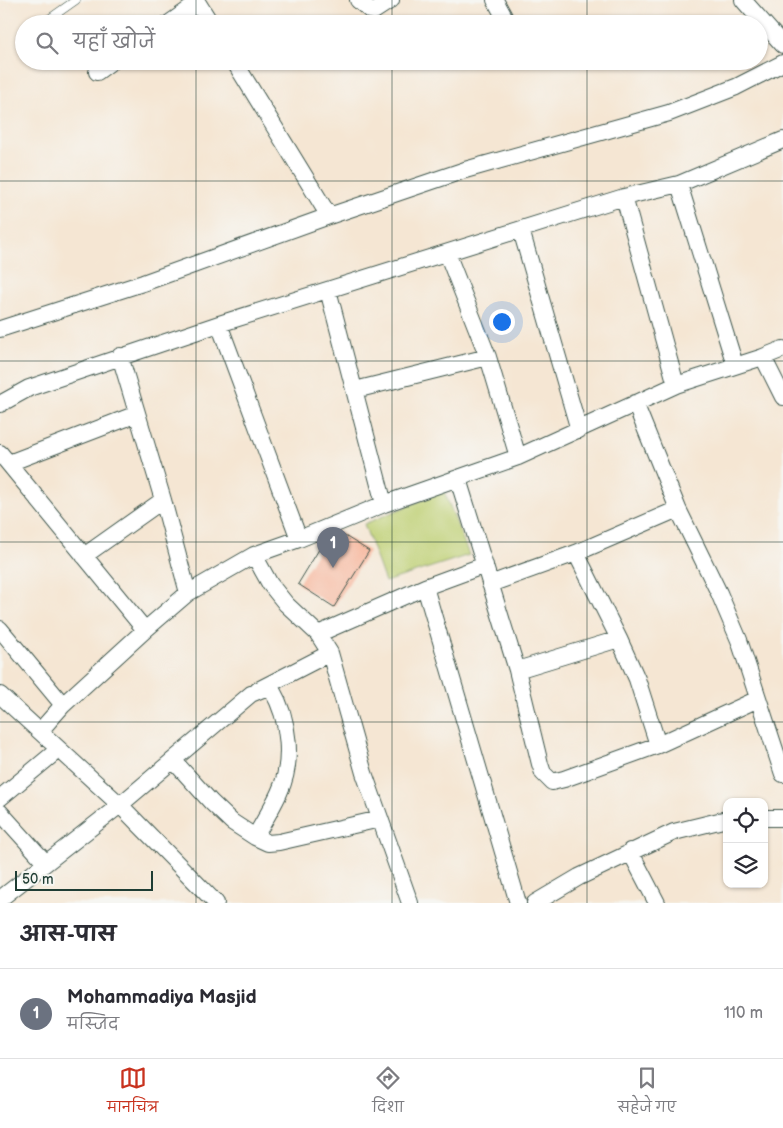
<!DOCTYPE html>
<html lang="hi">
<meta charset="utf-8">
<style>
:root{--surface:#fff;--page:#f7f7f7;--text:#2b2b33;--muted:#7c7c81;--line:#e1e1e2;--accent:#c8321e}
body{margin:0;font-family:"Balsamiq Sans","Playpen Sans Deva",sans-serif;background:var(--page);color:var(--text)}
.controls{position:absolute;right:15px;bottom:15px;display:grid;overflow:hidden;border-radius:10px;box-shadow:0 1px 4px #0004}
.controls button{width:45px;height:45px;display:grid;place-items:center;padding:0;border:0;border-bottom:1px solid var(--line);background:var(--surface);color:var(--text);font:25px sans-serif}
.scale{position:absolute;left:15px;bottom:12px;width:138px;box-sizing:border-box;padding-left:5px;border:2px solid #1f3d34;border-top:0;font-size:14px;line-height:18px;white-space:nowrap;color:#1f3d34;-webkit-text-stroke:4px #f6f6f2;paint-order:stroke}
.you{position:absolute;left:501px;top:321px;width:18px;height:18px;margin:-12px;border:4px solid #fff;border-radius:50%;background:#1a73e8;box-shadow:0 0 0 8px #1a73e833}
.badge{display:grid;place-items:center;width:32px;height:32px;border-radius:50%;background:var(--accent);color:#fff;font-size:16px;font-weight:700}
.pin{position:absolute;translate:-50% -41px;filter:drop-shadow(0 1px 2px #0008)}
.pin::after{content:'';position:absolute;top:26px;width:18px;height:15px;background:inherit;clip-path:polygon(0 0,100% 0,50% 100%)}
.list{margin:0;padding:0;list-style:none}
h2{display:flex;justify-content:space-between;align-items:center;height:65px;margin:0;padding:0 20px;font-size:21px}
h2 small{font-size:16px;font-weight:400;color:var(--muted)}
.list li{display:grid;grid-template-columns:32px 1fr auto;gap:15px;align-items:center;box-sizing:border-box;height:90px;padding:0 20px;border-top:1px solid var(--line)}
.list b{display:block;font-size:19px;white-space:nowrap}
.list p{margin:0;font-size:16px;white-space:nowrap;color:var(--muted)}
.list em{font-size:16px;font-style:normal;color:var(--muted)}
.icon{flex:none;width:28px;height:28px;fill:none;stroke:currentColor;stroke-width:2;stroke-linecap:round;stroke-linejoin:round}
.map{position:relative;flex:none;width:783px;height:903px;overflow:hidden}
.search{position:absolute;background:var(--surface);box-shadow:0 1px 4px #0004;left:15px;right:15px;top:15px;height:55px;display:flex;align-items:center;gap:12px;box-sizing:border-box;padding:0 18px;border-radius:28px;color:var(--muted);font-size:19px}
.sheet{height:155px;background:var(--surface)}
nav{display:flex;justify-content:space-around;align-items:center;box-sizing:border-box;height:70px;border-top:1px solid var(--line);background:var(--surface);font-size:14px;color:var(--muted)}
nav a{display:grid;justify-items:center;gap:2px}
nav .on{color:var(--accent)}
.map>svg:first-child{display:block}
</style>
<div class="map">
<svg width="783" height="903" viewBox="0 0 783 903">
<rect width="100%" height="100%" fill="#f6f6f2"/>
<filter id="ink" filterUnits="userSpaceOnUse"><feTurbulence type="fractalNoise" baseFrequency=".02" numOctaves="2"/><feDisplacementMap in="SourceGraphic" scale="10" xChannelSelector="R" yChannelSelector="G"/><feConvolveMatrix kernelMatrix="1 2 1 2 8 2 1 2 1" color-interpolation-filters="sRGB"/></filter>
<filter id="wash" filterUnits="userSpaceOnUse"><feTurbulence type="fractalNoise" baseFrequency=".0096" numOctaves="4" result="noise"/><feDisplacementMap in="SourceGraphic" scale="20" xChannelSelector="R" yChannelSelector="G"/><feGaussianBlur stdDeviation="1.12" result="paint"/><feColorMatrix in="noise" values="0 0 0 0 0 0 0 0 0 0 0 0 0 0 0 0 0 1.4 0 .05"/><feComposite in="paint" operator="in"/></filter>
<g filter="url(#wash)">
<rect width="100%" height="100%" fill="#f5e6d3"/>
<path fill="#becf72" stroke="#6e8653" d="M444 491 469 555 385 582 364 524Z"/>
<g id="blocks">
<path fill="#f7ad90" d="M332 528 369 551 334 607 298 584Z"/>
</g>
</g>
<g filter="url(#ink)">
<use href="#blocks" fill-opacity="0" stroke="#3f564c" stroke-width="1"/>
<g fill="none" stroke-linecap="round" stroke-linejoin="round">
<defs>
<path id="lane" d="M42 24 76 0"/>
<path id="street" d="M196 0 211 24
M358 0 370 10 374 11 391 0
M495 0 508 24
M743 0 783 45
M168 24 198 3
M234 61 329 216
M97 72 112 61
M679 184 735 365
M624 197 676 385
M521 230 579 430
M447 253 488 357 518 457
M328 290 384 504
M219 324 299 539
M0 329 143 283 329 216 465 170 669 113 736 87 783 63
M120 356 163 500 188 593
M763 357 783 397
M355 390 488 357
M635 403 678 509 719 593 739 640 783 774
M0 404 29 388 219 324 624 197 679 184 783 140
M0 453 145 630
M9 463 137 414
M458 479 517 670 540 764 543 773 552 782 564 779 658 745 758 699
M576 553 619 639 637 679 658 745
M254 555 270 584 286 604 318 634 330 653 364 773 410 903
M84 556 163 500
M490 584 576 553 678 509
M425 587 518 903
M0 629 63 705
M318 634 425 587 485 565
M517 670 619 639
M258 690 330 653
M0 695 120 805 216 903
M40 731 63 705 145 630 188 593 254 555 299 539 384 504 518 457 676 385 763 357 783 349
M0 798 59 749
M0 812 46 863
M764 818H783
M255 837 268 843 279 842 380 819
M630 851 657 903
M0 899 120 805 251 694 265 688 272 690C289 719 294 762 279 793 272 808 263 823 255 837L232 822 211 802 173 760
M535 903 579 877 674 832 727 819"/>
</defs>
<use href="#lane" stroke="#3f564c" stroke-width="9"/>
<use href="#street" stroke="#3f564c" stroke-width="18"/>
<use href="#lane" stroke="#fff" stroke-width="8"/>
<use href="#street" stroke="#fff" stroke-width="16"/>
</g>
</g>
<path fill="none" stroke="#1f3d34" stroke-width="1" stroke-opacity="0.55" d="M196 0V24M392 0V24M587 0V24M196 61V903M392 61V903M587 61V903M0 181H783M0 361H783M0 542H783M0 722H783"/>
</svg>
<div class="controls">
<button><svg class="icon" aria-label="locate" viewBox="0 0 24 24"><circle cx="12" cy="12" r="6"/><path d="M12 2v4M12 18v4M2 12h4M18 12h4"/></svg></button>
<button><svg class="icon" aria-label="layers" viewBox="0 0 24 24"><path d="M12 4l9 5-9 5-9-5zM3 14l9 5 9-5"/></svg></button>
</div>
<div class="scale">50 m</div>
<div class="you"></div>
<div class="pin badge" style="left:333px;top:568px;background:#6b7280">1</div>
<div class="search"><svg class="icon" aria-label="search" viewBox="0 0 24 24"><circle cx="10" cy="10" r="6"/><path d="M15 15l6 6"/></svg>यहाँ खोजें</div>
</div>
<section class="sheet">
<h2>आस-पास<small></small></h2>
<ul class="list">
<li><span class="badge" style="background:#6b7280">1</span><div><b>Mohammadiya Masjid</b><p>मस्जिद</p></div><em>110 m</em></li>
</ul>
</section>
<nav>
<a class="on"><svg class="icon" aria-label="map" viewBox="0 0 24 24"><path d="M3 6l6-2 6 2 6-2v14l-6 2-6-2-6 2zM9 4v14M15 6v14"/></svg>मानचित्र</a>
<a><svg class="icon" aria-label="directions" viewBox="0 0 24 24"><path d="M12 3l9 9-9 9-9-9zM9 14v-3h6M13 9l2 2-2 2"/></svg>दिशा</a>
<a><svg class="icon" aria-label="saved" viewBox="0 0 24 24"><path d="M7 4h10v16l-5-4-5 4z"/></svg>सहेजे गए</a>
</nav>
